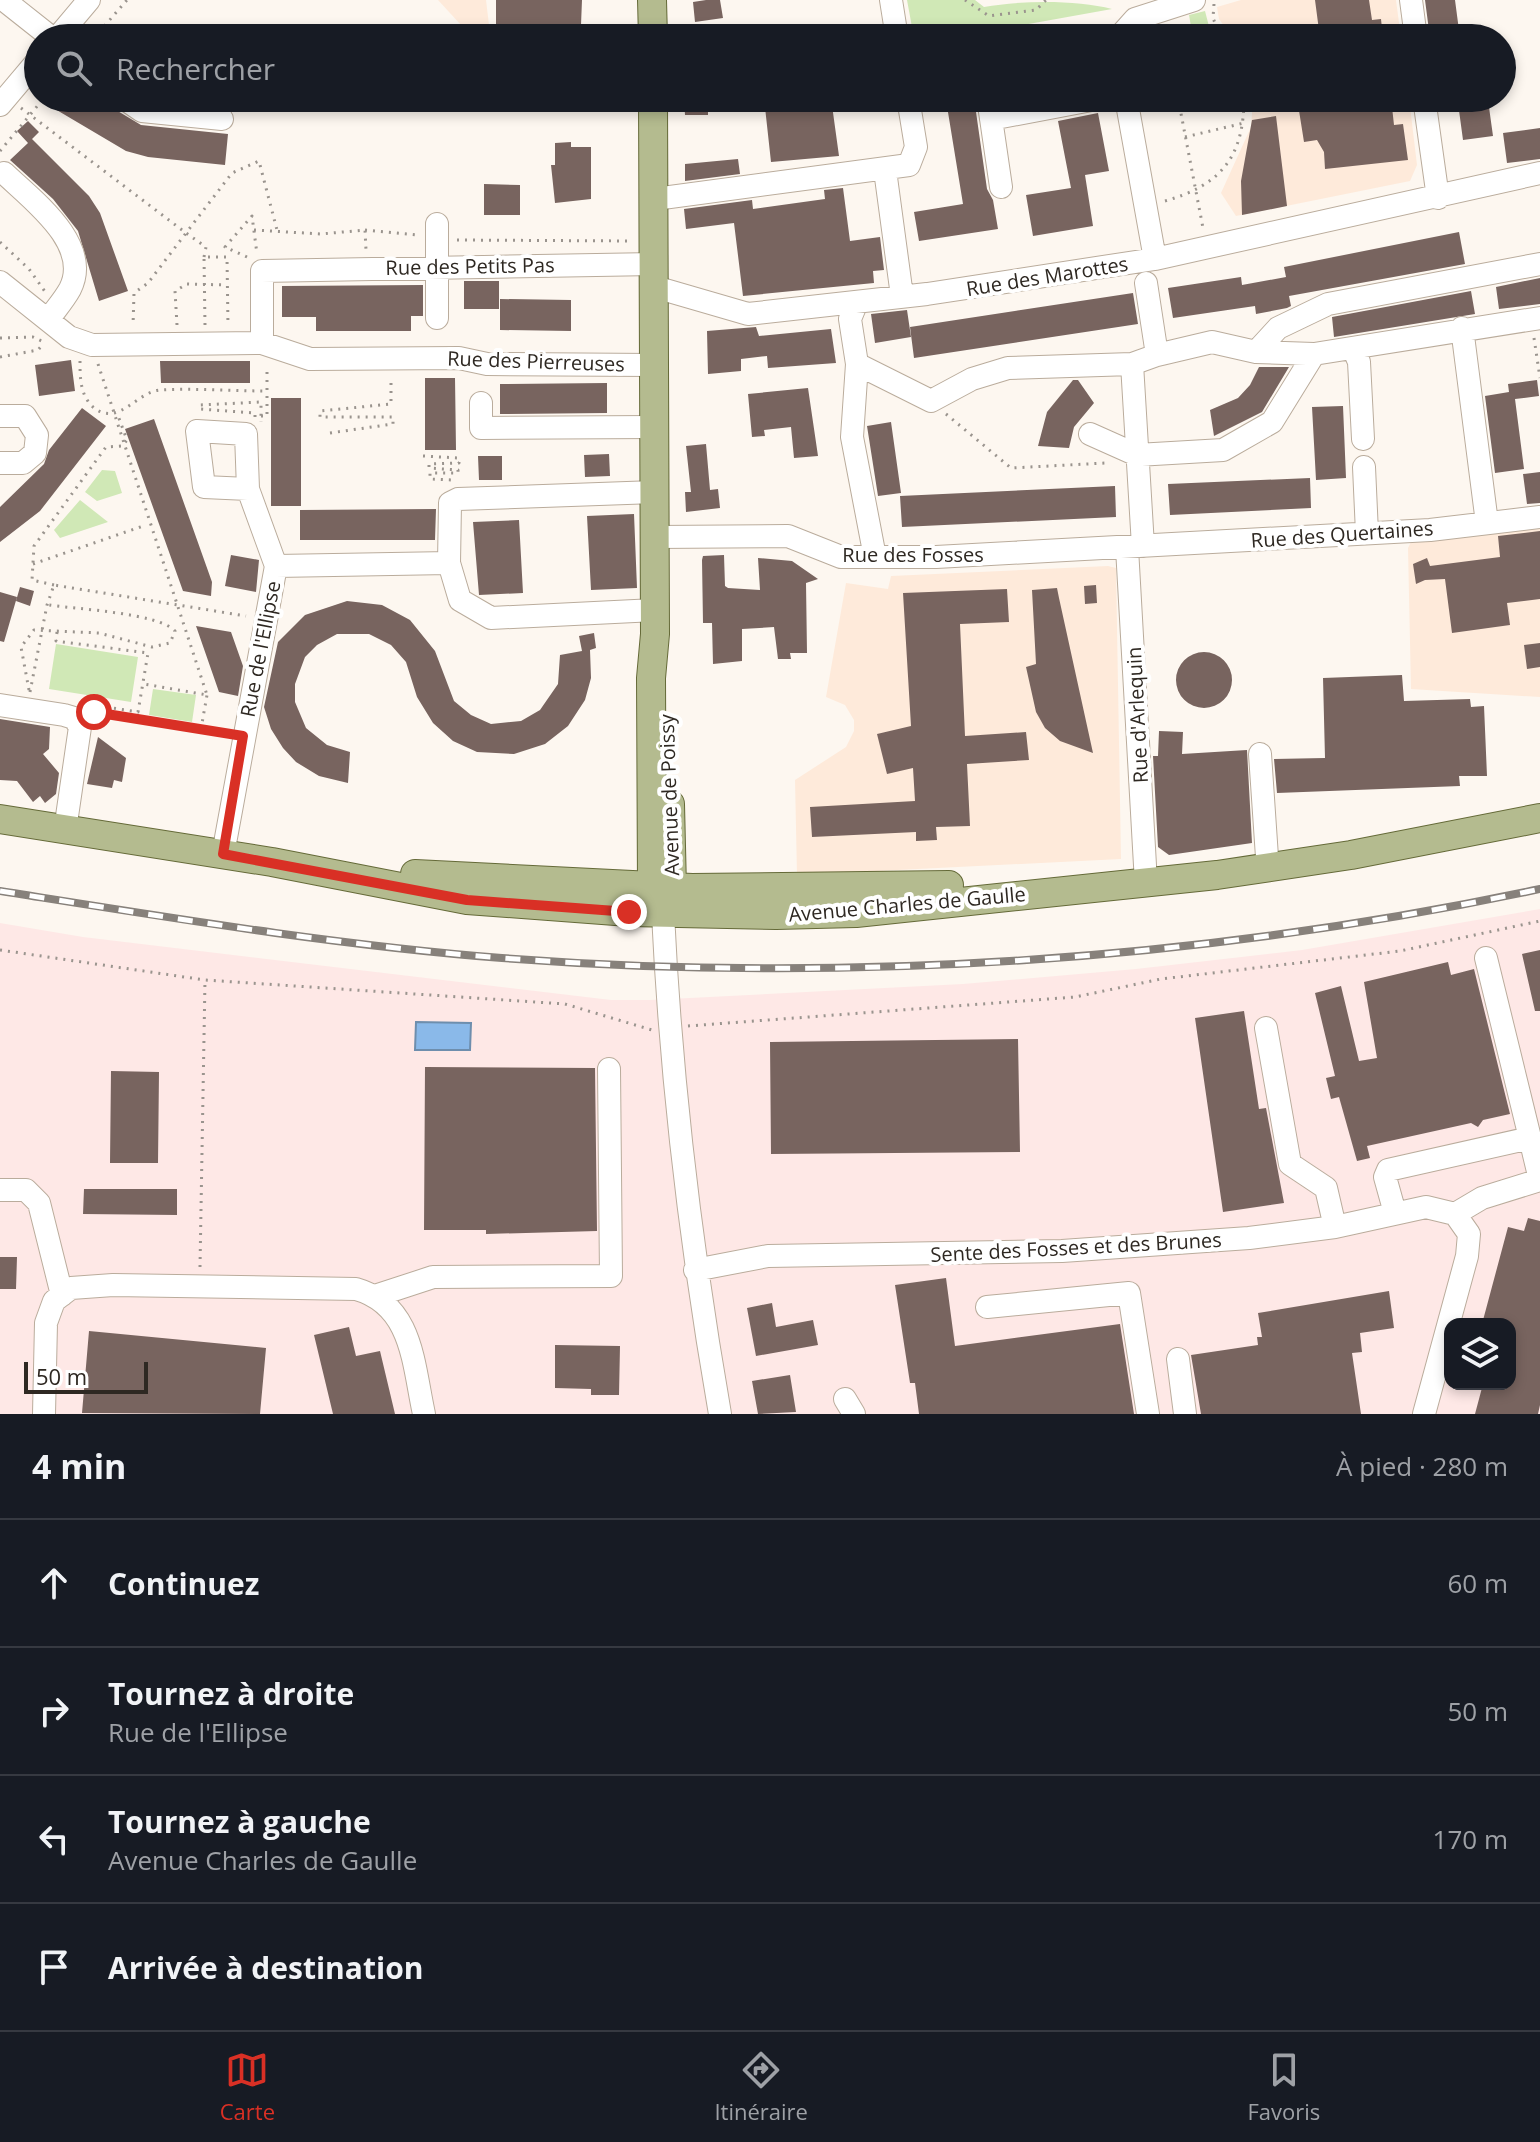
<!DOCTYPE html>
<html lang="fr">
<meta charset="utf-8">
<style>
:root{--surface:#171b24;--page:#20242c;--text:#f1f3f6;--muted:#9ea1a6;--line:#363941;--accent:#d93025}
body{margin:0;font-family:"Open Sans",sans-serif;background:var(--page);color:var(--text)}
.controls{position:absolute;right:24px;bottom:24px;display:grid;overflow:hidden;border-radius:16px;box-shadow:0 4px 12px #0003}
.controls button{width:72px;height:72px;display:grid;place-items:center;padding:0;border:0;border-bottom:2px solid var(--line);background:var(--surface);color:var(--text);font:40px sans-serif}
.scale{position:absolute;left:24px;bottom:20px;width:124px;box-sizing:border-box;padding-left:8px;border:4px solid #2e2822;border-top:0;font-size:22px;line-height:28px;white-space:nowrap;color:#2e2822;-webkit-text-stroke:6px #fff;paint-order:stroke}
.stop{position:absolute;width:24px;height:24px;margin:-18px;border:6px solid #d93025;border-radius:50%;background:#fff}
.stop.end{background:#d93025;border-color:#fff;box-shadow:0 2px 8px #0008}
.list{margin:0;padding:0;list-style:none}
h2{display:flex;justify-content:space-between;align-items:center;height:104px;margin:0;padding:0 32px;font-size:34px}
h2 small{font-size:26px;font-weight:400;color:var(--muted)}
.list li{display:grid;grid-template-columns:52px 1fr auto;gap:24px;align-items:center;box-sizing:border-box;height:128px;padding:0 32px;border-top:2px solid var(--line)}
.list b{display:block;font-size:30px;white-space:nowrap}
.list p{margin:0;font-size:26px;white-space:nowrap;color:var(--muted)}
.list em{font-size:26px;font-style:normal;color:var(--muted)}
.icon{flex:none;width:44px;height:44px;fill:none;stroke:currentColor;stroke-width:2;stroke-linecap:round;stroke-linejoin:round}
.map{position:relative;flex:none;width:1540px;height:1414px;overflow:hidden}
.search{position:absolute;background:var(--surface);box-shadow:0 4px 12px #0003;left:24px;right:24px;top:24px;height:88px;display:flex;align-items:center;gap:20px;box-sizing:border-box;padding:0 28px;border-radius:44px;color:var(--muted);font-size:30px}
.sheet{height:616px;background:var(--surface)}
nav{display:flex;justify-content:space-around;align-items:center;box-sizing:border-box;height:112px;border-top:2px solid var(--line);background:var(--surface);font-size:22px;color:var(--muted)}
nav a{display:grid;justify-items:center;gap:4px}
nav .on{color:var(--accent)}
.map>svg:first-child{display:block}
</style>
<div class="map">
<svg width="1540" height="1414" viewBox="0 0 1540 1414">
<rect width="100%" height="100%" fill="#fdf7f0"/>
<path fill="#fee8e6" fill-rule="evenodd" d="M1540 909V1414H0V923L83 937 611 1000H650L963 984 1136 969 1302 950ZM1450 1324H1510V1384H1450Z"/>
<path fill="#feeada" d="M438 0H486L489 25H461Z
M1241 0H1396L1401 38H1233L1219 19 1217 7Z
M1253 98H1409L1417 165 1410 181 1236 216 1221 193 1251 127Z
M1540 525V697L1411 689 1408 548 1411 542Z
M1108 566 1116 568 1121 859 797 875 795 780 846 747 854 731V720L845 705 826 697 846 583 888 589 891 576Z"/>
<path fill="#d0e8b6" d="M907 0H975L984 7C1022 0 1078 0 1112 9L950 38H914Z
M1205 11 1212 38H1193L1189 15Z
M102 470 115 471 122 493 97 501 85 492Z
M80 500 108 522 60 538 54 530Z
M56 644 138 657 131 702 49 689Z
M153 689 196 695 192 722 149 715Z"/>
<path fill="#8ab9e9" stroke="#6e8ead" stroke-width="2" d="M416 1022 471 1023 470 1050H415Z"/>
<path fill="#78645f" d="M496 0H582L581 25H606V38H537V29L496 30Z
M706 0H720L723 18 695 22 693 2Z
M1315 0H1369L1372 20 1381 19 1383 38H1320Z
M1425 0H1455L1460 38H1430Z
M61 98H96L141 125 228 134 225 165 148 157 126 151 55 109Z
M684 98H708V115H685Z
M764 98H831L839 156 771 162Z
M974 98 987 189 993 200 998 229 919 241 914 212 963 204 946 100Z
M1297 98H1391L1394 125 1403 124 1408 160 1325 169 1324 152 1317 140 1304 142Z
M1488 100 1493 136 1463 140 1458 103Z
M1098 113 1109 171 1085 175 1093 226 1033 236 1026 195 1071 188 1058 121Z
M1276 116 1287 206 1242 215 1241 181 1252 120Z
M28 121 39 132 32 139 89 196 100 213 128 291 99 301 78 231 53 199 10 160 28 143 17 131Z
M1540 128V159L1507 163 1503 133Z
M571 142V147H591V199L555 203 551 165H555V143Z
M738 159 740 174 685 181V164Z
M484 184 520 185V215H484Z
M843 188 850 241 880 237 884 270 873 271 874 283 743 296 734 223 686 229 684 209 752 200 753 209 825 199 824 190Z
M1459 232 1465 264 1289 296 1291 306 1287 308 1256 314 1255 306 1173 318 1168 288 1241 277 1242 285 1286 277 1284 267Z
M1540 278V304L1499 309 1496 287Z
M464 281H499V309H464Z
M423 285V316H411V331H316V317H282V286Z
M1471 291 1475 314 1334 337 1332 317Z
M1133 293 1138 324 914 358 910 327Z
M500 299 571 300V331L500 330Z
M907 310 911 337 875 343 871 314Z
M756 327 759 336 831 329 836 363 768 368 767 356 741 359V371L708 374 707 331Z
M71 360 75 391 39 396 35 365Z
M160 361H250V383H161Z
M1259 367H1289L1262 412 1214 436 1210 410 1238 398 1250 385Z
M425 378H455L456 450H425Z
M1073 380H1078L1094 403 1074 427 1069 448 1038 446 1047 412Z
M1537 380 1539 396 1515 399 1524 469 1495 473 1485 396 1509 392 1508 384Z
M607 383V413L500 414V384Z
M808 388 818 456 794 458 791 427 764 430 765 436 752 437 748 394Z
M271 398H301V506H271Z
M1343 406 1346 478 1316 480 1312 407Z
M82 408 106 426 40 511 0 542V507L44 464 49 450Z
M154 419 212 582 211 596 183 591 125 429Z
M891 422 901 493 878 496 867 426Z
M706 444 710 490 718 489 720 508 686 512 685 492H691L686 446Z
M609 454 610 476 585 477 584 455Z
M478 456H502V480H479Z
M1540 472V503L1527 504 1523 474Z
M1310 478 1311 508 1170 515 1168 484Z
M1115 486 1116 517 902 527 900 496Z
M436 509 435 540H300V510Z
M634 514 637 588 591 590 587 516Z
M519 520 523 593 479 595 473 522Z
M1540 531V599L1507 603 1510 625 1452 633 1445 579 1425 580 1416 584 1413 564 1427 558 1430 566 1500 557 1498 536Z
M231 555 259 560 256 592 225 586Z
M724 555 725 586 728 588 760 590 758 558 792 561 818 579 806 583 807 653H790L791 659H778L774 627 742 629V661L713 664 712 623H703L702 560 703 556Z
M1096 585 1097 603 1085 604 1084 586Z
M20 587 34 591 30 606 16 601Z
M1057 588 1059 598 1093 753 1060 741 1045 728 1036 712 1026 667 1036 664 1032 590Z
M1007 589 1009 622 960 624 965 736 1026 732 1029 760 967 764 970 826 936 827 937 840 916 841V832L812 837 810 807 915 801 913 768 887 774 877 734 911 726 903 593Z
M0 592 17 597 4 642 0 641Z
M347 601 382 605 410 620 435 651 454 701 471 715 491 724 521 721 540 710 558 684 560 655 582 651 579 636 594 633 596 648 590 650 591 678 585 700 568 726 545 744 514 754 477 752 453 741 433 723 417 697 406 662 391 645 369 634H337L317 645 305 657 295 684V702L306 728 327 745 350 752 348 783 319 776 296 762 283 748 271 729 264 707 278 642 305 615Z
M196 626 231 632 243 666 238 696 219 692Z
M1540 643V667L1527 669 1524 645Z
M1176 680a28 28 0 1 1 56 0a28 28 0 1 1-56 0Z
M1402 675 1404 701 1470 699 1471 707 1484 706 1487 776H1459L1460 786 1277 793 1274 759 1325 758 1323 678Z
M0 719 50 727 49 749 43 754 59 773 56 794 45 803 40 796 33 802 17 781 0 780Z
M1159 731 1183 732 1182 754 1247 750 1252 843 1169 855 1158 847 1153 756H1158Z
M98 737 126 758 122 782 114 780 112 788 87 784Z
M1540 950V1011H1535L1522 954Z
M1448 962 1451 975 1474 969 1510 1114 1483 1120 1478 1127 1471 1123 1367 1146 1370 1158 1357 1161 1339 1097 1331 1099 1326 1078 1335 1076 1315 993 1341 986 1359 1061 1377 1058 1364 982Z
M1244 1011 1259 1109 1266 1108 1284 1203 1223 1212 1195 1018Z
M1018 1039 1020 1152 771 1154 770 1042Z
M425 1067 595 1068 597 1231 486 1234V1230H424Z
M111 1071 159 1072 158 1163H110Z
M84 1189H177V1215L83 1214Z
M1528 1218 1540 1221V1405L1538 1414H1475L1483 1384H1510V1324H1482L1508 1227 1524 1231Z
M0 1257H17L16 1289H0Z
M946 1278 955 1346 1120 1324 1134 1414H919L915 1383H910L895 1285Z
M1389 1291 1394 1328 1360 1333 1362 1352 1352 1353 1361 1414H1201L1191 1355 1258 1345 1257 1337H1262L1258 1313Z
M772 1303 776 1327 813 1320 818 1345 756 1356 747 1308Z
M349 1327 356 1356 380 1351 395 1414H333L314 1335Z
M89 1331 266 1348 260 1414 82 1413Z
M555 1345 620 1346 619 1395H591V1389L555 1388Z
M790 1375 796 1412 758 1414 752 1381Z"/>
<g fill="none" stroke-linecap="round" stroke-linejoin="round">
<defs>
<path id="minor" d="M4 0 52 38
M891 0 897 38
M1411 0 1416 38
M57 38 89 0
M1118 38 1135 19 1194 0
M123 98 142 111 222 119
M988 98 1001 187
M1126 98 1155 259
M1424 98 1438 198
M0 105 38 60
M991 119 1102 98
M885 170 902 296
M4 173C31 199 93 244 70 289 64 300 55 310 48 320
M655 199 909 165 916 147 908 98
M437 224V318
M0 282 69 337 92 345 262 343 310 359 459 358 487 364 655 365
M655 287 748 314 927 294 1155 259 1540 173
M857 302 850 319 857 364 852 437 875 557
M1462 328 1487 523
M262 343V271L655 264
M1353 348 1359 362 1363 439
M1256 352 1278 328 1328 304 1540 264
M1157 355 1212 342 1256 352 1314 354
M857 364 931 401 972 379 1008 368 1132 364
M481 403V428L655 427
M0 416H25L37 435 35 453 23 463H0
M1090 434 1137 455 1223 450 1272 422 1314 354 1540 318
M1364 467 1367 533
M248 489 204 487 197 431 246 434 248 489 276 566
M655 492 458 499 450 503 449 563 460 600 491 618 655 610
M655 537 788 536 841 557H936L1430 530 1540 517
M1143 546 1132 364 1157 355 1146 283
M1127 548 1146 883
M276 566 449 563
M0 705 64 715 74 718 80 727 65 830
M1260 754 1267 857
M223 854 276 566
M663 914C671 1082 691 1248 720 1414
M1266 1028 1290 1164 1326 1188 1335 1227
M1530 1138 1540 1180
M0 1190H26L39 1203 62 1295
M1395 1213 1385 1177 1388 1170 1530 1138 1486 958
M1455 1214 1482 1198 1540 1180
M695 1270 768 1256 1062 1251 1249 1238 1335 1227 1426 1207 1455 1214
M378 1295 433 1277 611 1276 609 1069
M987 1307 1129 1293 1148 1414
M1178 1359 1185 1414
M845 1399 854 1414
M44 1414 46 1323 54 1301 71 1288 113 1285 356 1289C413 1305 413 1364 424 1414
M1424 1414 1467 1256 1469 1234 1455 1214"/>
<path id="major" d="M652 0 653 38
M653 98 655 634 651 678 652 887 659 904
M0 819 272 862 467 900 629 912 776 915 856 913 1217 875 1351 855 1540 818
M415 874 692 888 949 885
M666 906 672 888 670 804"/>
</defs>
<use href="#minor" stroke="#baac9c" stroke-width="24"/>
<use href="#major" stroke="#656a38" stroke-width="30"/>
<path stroke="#9a948e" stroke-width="3" stroke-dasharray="2 6" stroke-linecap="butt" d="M965 0 989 16 1036 10 1046 0
M1214 4 1213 18 1221 38
M1164 28 1166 38
M94 38 127 0
M1178 98 1203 228
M21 108 186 233 148 283 134 293 133 326
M1185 137 1244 123
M0 151 44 98
M1165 201C1221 185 1244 157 1244 98
M254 230 321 234 365 230 366 250
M365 230 417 235
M457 240 633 241
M0 242 29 269 46 293
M204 257 206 247 186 233 232 173 259 161 277 230
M247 257 225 247 252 216 257 254
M177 325 175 291 187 284 227 285
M205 325 204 257H227L228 326
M0 338 33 337 46 343
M1534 338 1540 378
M0 357 38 350 43 344
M80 361C80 377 80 395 93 407 118 428 136 392 160 390 195 388 232 391 267 391
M98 364 207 695 144 684
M946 414 1011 468 1106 463
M261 416H267V366
M255 417V413L200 409V405L261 402V422
M330 433 393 424V417H320V411L391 404V379
M423 456 459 458V463L429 464V468L458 470V473H430V479L453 480
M33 564 146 525
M54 585 32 580 34 546 106 447 122 446 127 440 117 413
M57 632 56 641 148 653 138 712 87 704
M29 690 21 647 34 630 99 633 152 647 170 643 175 631C159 613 75 609 49 605
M30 692 47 605 54 585 246 616
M93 713 227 733
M201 729 207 695
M0 950 205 980 565 1004 652 1030
M688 1026 1075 997 1161 979 1400 951 1540 921
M200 1267 205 980"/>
<use href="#minor" stroke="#fff" stroke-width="22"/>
<use href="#major" stroke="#b4bb8f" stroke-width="28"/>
<defs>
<path id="rail" d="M0 891C166 917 334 945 502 958 847 984 1201 961 1540 889"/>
</defs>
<use href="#rail" stroke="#87817b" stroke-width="8"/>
<use href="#rail" stroke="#fff" stroke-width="5" stroke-dasharray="15" stroke-linecap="butt"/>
</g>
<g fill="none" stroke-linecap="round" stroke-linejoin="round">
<path stroke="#d93025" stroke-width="10" d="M94 712 243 736 223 854 467 900 629 912"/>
</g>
<g text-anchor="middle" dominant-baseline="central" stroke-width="8" stroke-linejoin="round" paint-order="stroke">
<g font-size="20" fill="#2e2822" stroke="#fff">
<text transform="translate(470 266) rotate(-1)">Rue des Petits Pas</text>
<text transform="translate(1047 276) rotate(-9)">Rue des Marottes</text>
<text transform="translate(536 361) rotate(2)">Rue des Pierreuses</text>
<text transform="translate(1342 534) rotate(-4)">Rue des Quertaines</text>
<text x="913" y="554">Rue des Fosses</text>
<text transform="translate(260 649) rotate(-79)">Rue de l'Ellipse</text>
<text transform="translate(1137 715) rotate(-93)">Rue d'Arlequin</text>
<text transform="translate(669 795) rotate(-92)">Avenue de Poissy</text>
<text transform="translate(907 904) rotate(-5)">Avenue Charles de Gaulle</text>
<text transform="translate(1076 1247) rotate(-3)">Sente des Fosses et des Brunes</text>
</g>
</g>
</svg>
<div class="controls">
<button><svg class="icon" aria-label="layers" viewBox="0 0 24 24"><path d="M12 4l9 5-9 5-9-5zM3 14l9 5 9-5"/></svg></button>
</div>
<div class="scale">50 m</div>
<div class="stop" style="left:94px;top:712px"></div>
<div class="stop end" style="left:629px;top:912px"></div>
<div class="search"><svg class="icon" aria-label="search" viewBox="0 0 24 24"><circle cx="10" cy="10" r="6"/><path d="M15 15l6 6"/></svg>Rechercher</div>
</div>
<section class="sheet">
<h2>4 min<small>À pied · 280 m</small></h2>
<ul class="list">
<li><svg class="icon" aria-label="ahead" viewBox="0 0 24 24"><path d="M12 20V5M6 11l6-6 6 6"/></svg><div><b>Continuez</b></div><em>60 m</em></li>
<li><svg class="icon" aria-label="right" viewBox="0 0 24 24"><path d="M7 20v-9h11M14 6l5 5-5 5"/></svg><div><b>Tournez à droite</b><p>Rue de l'Ellipse</p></div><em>50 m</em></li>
<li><svg class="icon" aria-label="left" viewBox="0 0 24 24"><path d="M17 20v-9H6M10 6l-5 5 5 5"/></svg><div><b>Tournez à gauche</b><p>Avenue Charles de Gaulle</p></div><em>170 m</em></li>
<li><svg class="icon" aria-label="arrive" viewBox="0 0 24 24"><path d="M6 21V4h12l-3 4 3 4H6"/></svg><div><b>Arrivée à destination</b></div></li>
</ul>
</section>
<nav>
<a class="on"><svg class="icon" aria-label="map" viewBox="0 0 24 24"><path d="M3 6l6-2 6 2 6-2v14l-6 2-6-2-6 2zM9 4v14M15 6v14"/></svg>Carte</a>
<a><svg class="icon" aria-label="directions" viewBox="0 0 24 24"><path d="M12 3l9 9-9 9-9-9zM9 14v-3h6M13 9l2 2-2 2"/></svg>Itinéraire</a>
<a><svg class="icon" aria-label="saved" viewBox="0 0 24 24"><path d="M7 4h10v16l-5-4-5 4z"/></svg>Favoris</a>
</nav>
